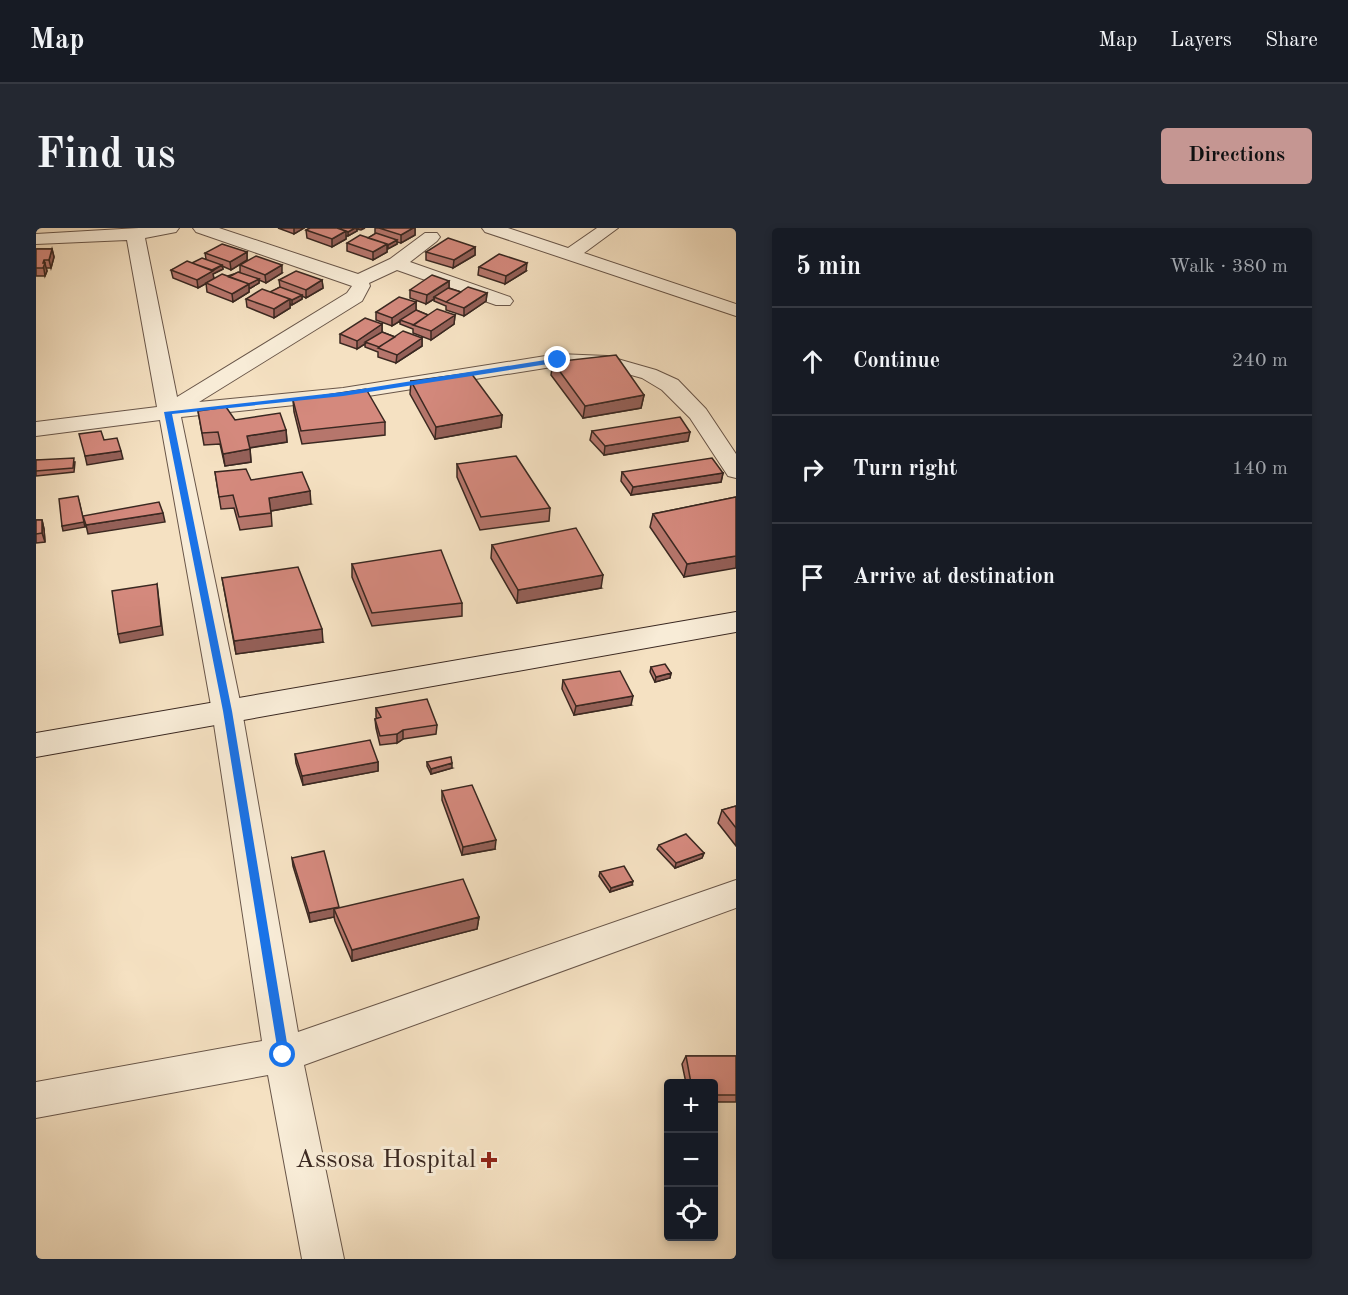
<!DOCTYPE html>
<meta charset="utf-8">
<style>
:root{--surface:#171b24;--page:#242831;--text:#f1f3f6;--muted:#9ea1a6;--line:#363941;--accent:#c59692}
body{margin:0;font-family:"Old Standard TT",serif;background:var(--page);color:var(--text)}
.controls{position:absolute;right:18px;bottom:18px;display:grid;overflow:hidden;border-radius:6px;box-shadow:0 3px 9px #0003}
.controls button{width:54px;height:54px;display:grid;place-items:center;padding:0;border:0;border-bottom:2px solid var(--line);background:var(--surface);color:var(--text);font:30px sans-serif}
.stop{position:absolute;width:18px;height:18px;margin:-14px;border:4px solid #1a73e8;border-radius:50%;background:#fff}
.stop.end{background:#1a73e8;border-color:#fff;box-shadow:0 2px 6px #0008}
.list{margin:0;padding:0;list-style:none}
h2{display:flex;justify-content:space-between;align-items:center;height:78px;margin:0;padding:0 24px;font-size:26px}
h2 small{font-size:20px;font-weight:400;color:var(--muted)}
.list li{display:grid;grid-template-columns:39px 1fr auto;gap:18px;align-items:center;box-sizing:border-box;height:108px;padding:0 24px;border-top:2px solid var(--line)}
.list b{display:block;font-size:22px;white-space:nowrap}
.list em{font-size:20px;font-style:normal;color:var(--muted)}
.icon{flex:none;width:33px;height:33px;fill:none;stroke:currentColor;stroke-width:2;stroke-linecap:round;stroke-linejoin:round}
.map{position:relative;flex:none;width:700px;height:1031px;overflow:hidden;border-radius:6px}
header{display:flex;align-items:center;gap:36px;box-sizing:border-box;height:84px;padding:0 30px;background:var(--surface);border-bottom:2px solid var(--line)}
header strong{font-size:28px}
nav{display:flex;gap:33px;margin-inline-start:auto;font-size:21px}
.intro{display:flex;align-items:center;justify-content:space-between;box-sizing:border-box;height:144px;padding:0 36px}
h1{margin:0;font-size:42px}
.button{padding:15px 27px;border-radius:6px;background:var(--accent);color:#111;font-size:21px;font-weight:700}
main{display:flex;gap:36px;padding:0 36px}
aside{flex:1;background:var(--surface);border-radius:6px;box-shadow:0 3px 9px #0003}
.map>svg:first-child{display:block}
</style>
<header>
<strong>Map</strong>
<nav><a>Map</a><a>Layers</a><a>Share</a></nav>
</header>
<div class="intro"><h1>Find us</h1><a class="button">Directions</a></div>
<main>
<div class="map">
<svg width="700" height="1031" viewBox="0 0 700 1031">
<rect width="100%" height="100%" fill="#f5e1c2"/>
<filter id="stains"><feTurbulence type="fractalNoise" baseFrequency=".00333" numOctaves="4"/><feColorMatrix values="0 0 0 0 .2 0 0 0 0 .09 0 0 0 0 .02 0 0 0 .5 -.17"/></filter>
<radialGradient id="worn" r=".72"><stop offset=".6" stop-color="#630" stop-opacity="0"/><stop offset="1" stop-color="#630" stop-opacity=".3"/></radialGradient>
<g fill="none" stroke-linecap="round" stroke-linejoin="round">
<defs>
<path id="street" d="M103 0H143L140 4 109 10 141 169 311 65 316 58 160 4 157 0H183L322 46 354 31 389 5H401L404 9 401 13 374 34 474 69 477 73 474 77H460L361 42 333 55 334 58 326 73 163 174 307 160 522 126 571 128 620 142 642 152 670 181 700 226V250L692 248 654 190 626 162 606 150 570 140 522 138 307 172 145 189 206 483 262 804 700 652V680L268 837 308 1031H266L232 847 0 890V854L226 813 176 483 124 192 0 208V194L121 179 91 12 0 16V6Z
M446 0H472L532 20 561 0H582L548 25 700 76V88L449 4Z"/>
<path id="secondary" d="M700 384V404L0 529V505Z"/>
</defs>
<use href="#street" stroke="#695649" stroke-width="2"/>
<use href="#secondary" stroke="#3a2821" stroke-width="2"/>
<use href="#street" fill="#f8ecd7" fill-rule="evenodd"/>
<use href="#secondary" fill="#f8ecd7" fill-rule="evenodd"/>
</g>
<path fill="#b6766c" stroke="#3a2821" stroke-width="1.5" d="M242 0H268L258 6Z
M274 0H329L325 2 320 1 321 3 312 8H310V11L296 19 271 10 270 2Z
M339 0H379V7L365 15 361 14V16L351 21V24L337 32 311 23V15L332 10 339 6Z
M439 19V27L417 40 390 32V24Z
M0 21H16L18 29 15 40H10L11 43 9 48H0Z
M211 24V32L195 42 186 38 187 41 177 46 178 51 162 60 137 50 135 42 170 31 169 25Z
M204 37 246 45 230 55 223 52V55L213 61V64L197 74 171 64 170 55 204 44Z
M443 39 490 43 469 56 442 47Z
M243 52H286L287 60 270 70 266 68V71L256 77 254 76V80L238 90 211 79 210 71 234 65 244 59Z
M413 53V60L425 64 451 65 450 73 428 88 410 82V78L398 73V71L390 76 374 70V62Z
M380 74V82L392 87H419L418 96 395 112 377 105V101L364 96V93L356 98 340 92V84Z
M346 96V104L359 109 386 110V118L360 135 342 129V124L329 119V116L321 121 304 115V106Z
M517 134 608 167 605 180 547 190 515 147Z
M375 153 466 187 465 199 399 211 374 166Z
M257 172 349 194V207L266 216 258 184Z
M162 183 199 192 250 202 251 214 214 220 215 234 189 238 184 216 168 217Z
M556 203 652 213 568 227 554 212Z
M0 232 39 234 38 244 0 248Z
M421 236 514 280 513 293 444 302 421 249Z
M179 244 215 252 275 276 235 283 236 298 204 302 198 280 185 281Z
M586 244 687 245 685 254 595 267 585 253Z
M700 269 648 349 614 299 617 286Z
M0 292H6L8 301 9 314 0 315Z
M456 317 565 360 481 375 455 330Z
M316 336 426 375V388L336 398 316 349Z
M186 350 287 414 200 426Z
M615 439 635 445 634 450 619 454 614 444Z
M527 452 595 477 538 487 526 461Z
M340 480 401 497 400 506 367 511 361 515 344 517 340 500 339 491H341L340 489Z
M259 526 342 534V543L267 557 260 535Z
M391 534 416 540 395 546 391 538Z
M406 563 459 621 426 627 406 572Z
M700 578V618L682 595 686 582Z
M623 617 668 625 666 630 639 640 621 621Z
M256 630 303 680 443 689 441 701 316 733 299 693 298 689 274 694 257 638Z
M564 644 596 657 574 664 563 648Z
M650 828H700V874H678V855H650L646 836Z"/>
<path fill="#946058" stroke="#3a2821" stroke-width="1.5" d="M258 0H268L258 6Z
M319 0H320L321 3 312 8V4Z
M377 0H379V7L365 15V7Z
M310 3V11L296 19V11Z
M361 12V16L352 21V17Z
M351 16V24L337 32V24Z
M439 19V27L417 40 418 32Z
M16 21 18 29 15 40 13 32Z
M211 24V32L195 42 194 34Z
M8 32 11 43 9 48 7 35Z
M491 35 490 43 469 56 470 48Z
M186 37 187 41 177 46 178 51 162 60 161 52Z
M246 37V45L230 55 229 47Z
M223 51V55L213 61V56Z
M286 52 287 60 270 70V62Z
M413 53V61L398 69V71L390 76 391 67Z
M213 56V64L197 74 196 66Z
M451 65 450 73 428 88V80Z
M266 67V71L256 77V72Z
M254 71V80L238 90V81Z
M380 74V83L356 98V90Z
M419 87 418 96 395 112V103Z
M346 96V104L321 121V113Z
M386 110V118L360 135 361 127Z
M608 167 605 180 547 190 549 178Z
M466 187 465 199 399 211 400 199Z
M250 202 251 214 212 220 211 208Z
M654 204 652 213 568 227 569 218Z
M214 221 215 234 189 238 187 226Z
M85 223 87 231 51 237 49 228Z
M687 245 685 254 595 267 597 259Z
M274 263 275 276 234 283 233 270Z
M43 273 49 299 27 303 26 298Z
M127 285 129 294 52 306 50 297Z
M6 292 8 301 9 314 6 305Z
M700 328V340L648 349 651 336Z
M567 347 565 360 481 375 482 362Z
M121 356 127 407 84 415 82 406Z
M286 401 287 414 200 426 198 413Z
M635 445 634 450 619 454 620 449Z
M597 468 595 477 538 487 540 478Z
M367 502V511L361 515V506Z
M342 534V543L267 557 266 548Z
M416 535V540L395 546V541Z
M460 612 459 621 426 627 427 619Z
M668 625 666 630 639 640 640 635Z
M597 653 596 657 574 664 575 660Z
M303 679 298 681V689L274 694 273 685Z
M443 689 441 701 316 733V722Z"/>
<path fill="#d4897d" stroke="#3a2821" stroke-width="1.5" d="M274 0H301L310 3 296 11 270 2Z
M301 0H319L312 4Z
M343 0H377L365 7Z
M340 5 361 12 352 17 350 16H351L332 10Z
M324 7 351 16 337 24 311 15Z
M412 10 439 19 418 32 390 24Z
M186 16 211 24 194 34 169 25Z
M0 21H16L13 32H8L7 35H9L7 40H0Z
M463 26 491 35 470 48 443 39Z
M220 28 246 37 229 47 204 37Z
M166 30 186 37 176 42 156 35Z
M151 33 177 43 161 52 135 42Z
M260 43 286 52 270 62 243 52Z
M202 44 223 51 213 56 193 49Z
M186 46 213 56 196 66 170 55Z
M396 47 413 53 391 67 374 62Z
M244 59 266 67 256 72 234 64Z
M432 59 451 65 428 80 410 74Z
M412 60 425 64 410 74 398 69Z
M226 61 254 71 238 81 210 71Z
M363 69 380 74 356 90 340 84Z
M401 81 419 87 395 103 377 97Z
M380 82 392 87 378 97 364 92Z
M329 90 346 96 321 113 304 106Z
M367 103 386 110 361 127 342 120Z
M346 104 359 109 343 119 329 114Z
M580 127 608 167 549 178 517 134Z
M435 145 466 187 400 199 375 153Z
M330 161 349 194 265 203 257 172Z
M190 179 199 192 244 185 250 202 211 208 214 221 187 226 182 204 166 205 162 183Z
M644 189 654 204 569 218 556 203Z
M65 203 68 212 81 210 85 223 49 228 43 206Z
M480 228 514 280 445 289 421 236Z
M38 230 37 240 0 243V232Z
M676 230 687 245 597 259 586 244Z
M210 241 215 252 266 244 274 263 233 270 235 285 203 289 197 267 183 269 179 244Z
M42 268 48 294 26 298 23 271Z
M700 269V328L651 336 617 286Z
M123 274 127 285 50 297 47 288Z
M0 292H6V305L0 306Z
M540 300 567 347 482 362 456 317Z
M405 322 426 375 336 385 316 336Z
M262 339 286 401 198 413 186 350Z
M121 356 125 398 82 406 76 363Z
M629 436 635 445 620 449 615 439Z
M584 443 597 468 540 478 527 452Z
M391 471 401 497 367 502 361 506 344 508 339 491 345 489 340 480Z
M334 512 342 534 266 548 259 526Z
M415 529 416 535 395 541 391 534Z
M436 557 460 612 427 619 406 563Z
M700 578V600L686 582Z
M650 606 668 625 640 635 623 617Z
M288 623 303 679 273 685 256 630Z
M588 638 597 653 575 660 564 644Z
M427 651 443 689 316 722 298 681Z
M650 828H700V867H678V855H655Z"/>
<path fill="#1a73e8" d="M522 130 525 134 307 168 136 186 196 483 253 827 252 831H243L187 483 128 184 307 164Z"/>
<path fill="#8f2418" stroke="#f8ecd7" stroke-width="2" d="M450 923h6v6h6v6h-6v6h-6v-6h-6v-6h6z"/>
<g text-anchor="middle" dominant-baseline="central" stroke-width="6" stroke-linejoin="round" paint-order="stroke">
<g font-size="26" fill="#3a2821" stroke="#f8ecd7" text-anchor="end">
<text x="440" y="932">Assosa Hospital</text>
</g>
</g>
<rect width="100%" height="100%" filter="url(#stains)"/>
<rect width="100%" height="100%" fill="url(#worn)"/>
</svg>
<div class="controls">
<button>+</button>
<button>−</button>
<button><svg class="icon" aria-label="locate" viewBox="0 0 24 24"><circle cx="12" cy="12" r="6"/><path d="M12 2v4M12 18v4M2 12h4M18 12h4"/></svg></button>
</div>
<div class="stop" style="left:247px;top:827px"></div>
<div class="stop end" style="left:522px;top:132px"></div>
</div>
<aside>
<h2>5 min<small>Walk · 380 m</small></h2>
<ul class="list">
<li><svg class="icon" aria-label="ahead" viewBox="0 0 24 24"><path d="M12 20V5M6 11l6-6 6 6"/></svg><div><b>Continue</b></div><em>240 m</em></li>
<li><svg class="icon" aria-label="right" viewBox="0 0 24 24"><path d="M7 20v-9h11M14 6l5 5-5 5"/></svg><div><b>Turn right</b></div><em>140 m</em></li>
<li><svg class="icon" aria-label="arrive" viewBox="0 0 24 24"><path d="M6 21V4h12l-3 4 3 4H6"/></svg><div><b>Arrive at destination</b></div></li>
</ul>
</aside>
</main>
